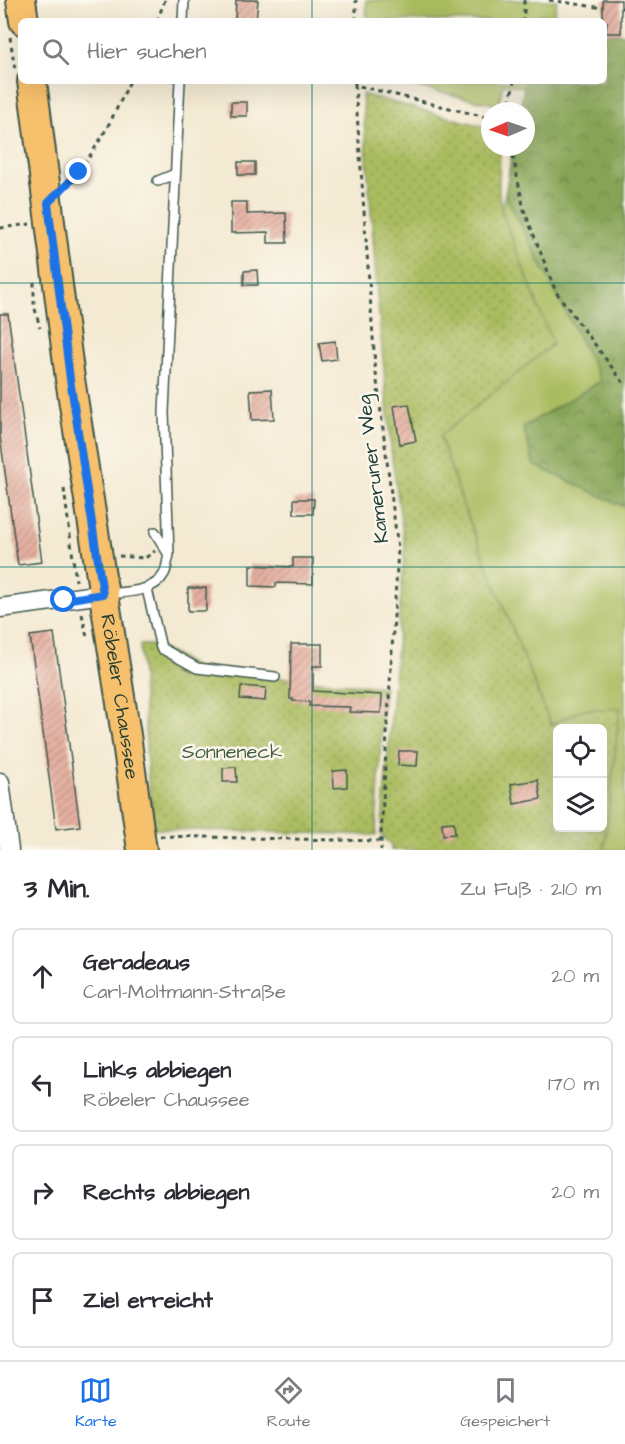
<!DOCTYPE html>
<html lang="de">
<meta charset="utf-8">
<style>
:root{--surface:#fff;--page:#f2f2f3;--text:#2b2b33;--muted:#7c7c81;--line:#e1e1e2;--accent:#1a73e8}
body{margin:0;font-family:"Architects Daughter",sans-serif;background:var(--page);color:var(--text)}
.controls{position:absolute;right:18px;bottom:18px;display:grid;overflow:hidden;border-radius:9px;box-shadow:0 6px 24px #0002}
.controls button{width:54px;height:54px;display:grid;place-items:center;padding:0;border:0;border-bottom:2px solid var(--line);background:var(--surface);color:var(--text);font:30px sans-serif}
.compass{position:absolute;left:481px;top:102px;width:54px;height:54px;border-radius:50%;background:var(--surface);box-shadow:0 6px 24px #0002;rotate:268deg}
.stop{position:absolute;width:18px;height:18px;margin:-14px;border:4px solid #1a73e8;border-radius:50%;background:#fff}
.stop.end{background:#1a73e8;border-color:#fff;box-shadow:0 2px 6px #0008}
.list{margin:0;padding:0;list-style:none}
h2{display:flex;justify-content:space-between;align-items:center;height:78px;margin:0;padding:0 24px;font-size:26px}
h2 small{font-size:20px;font-weight:400;color:var(--muted)}
.list li{display:grid;grid-template-columns:39px 1fr auto;gap:18px;align-items:center;box-sizing:border-box;height:96px;margin:0 12px 12px;padding:0 12px;border:2px solid var(--line);border-radius:9px}
.list b{display:block;font-size:22px;white-space:nowrap}
.list p{margin:0;font-size:20px;white-space:nowrap;color:var(--muted)}
.list em{font-size:20px;font-style:normal;color:var(--muted)}
.icon{flex:none;width:33px;height:33px;fill:none;stroke:currentColor;stroke-width:2;stroke-linecap:round;stroke-linejoin:round}
.map{position:relative;flex:none;width:625px;height:850px;overflow:hidden}
.search{position:absolute;background:var(--surface);box-shadow:0 6px 24px #0002;left:18px;right:18px;top:18px;height:66px;display:flex;align-items:center;gap:15px;box-sizing:border-box;padding:0 21px;border-radius:9px;color:var(--muted);font-size:22px}
.sheet{height:510px;background:var(--surface)}
nav{display:flex;justify-content:space-around;align-items:center;box-sizing:border-box;height:84px;border-top:2px solid var(--line);background:var(--surface);font-size:16px;color:var(--muted)}
nav a{display:grid;justify-items:center;gap:3px}
nav .on{color:var(--accent)}
.map>svg:first-child{display:block}
</style>
<div class="map">
<svg width="625" height="850" viewBox="0 0 625 850">
<defs>
<pattern id="forest-crowns" width="20" height="18" patternUnits="userSpaceOnUse" patternTransform="scale(1.5)"><rect width="20" height="18" fill="#87a456"/><path d="M2 6a3 3 0 1 1 6 0M12 15a3 3 0 1 1 6 0" fill="none" stroke="#6e8748"/></pattern>
<pattern id="garden-dots" width="8" height="8" patternUnits="userSpaceOnUse" patternTransform="scale(1.5)"><rect width="8" height="8" fill="#aabc5f"/><path d="M2 2h.1M6 6h.1" fill="none" stroke="#8a9a4f" stroke-width="1.8" stroke-linecap="round"/></pattern>
<pattern id="building-hatch" width="6" height="6" patternUnits="userSpaceOnUse" patternTransform="scale(1.5)"><rect width="6" height="6" fill="#e6b0a1"/><path d="M-1 1l2-2M0 6l6-6M5 7l2-2" fill="none" stroke="#ba9084"/></pattern>
</defs>
<rect width="100%" height="100%" fill="#fbf7ec"/>
<filter id="ink" filterUnits="userSpaceOnUse"><feTurbulence type="fractalNoise" baseFrequency=".0167" numOctaves="2"/><feDisplacementMap in="SourceGraphic" scale="12" xChannelSelector="R" yChannelSelector="G"/><feConvolveMatrix kernelMatrix="1 2 1 2 8 2 1 2 1" color-interpolation-filters="sRGB"/></filter>
<filter id="wash" filterUnits="userSpaceOnUse"><feTurbulence type="fractalNoise" baseFrequency=".008" numOctaves="4" result="noise"/><feDisplacementMap in="SourceGraphic" scale="24" xChannelSelector="R" yChannelSelector="G"/><feGaussianBlur stdDeviation="1.35" result="paint"/><feColorMatrix in="noise" values="0 0 0 0 0 0 0 0 0 0 0 0 0 0 0 0 0 1.4 0 .05"/><feComposite in="paint" operator="in"/></filter>
<g filter="url(#wash)">
<rect width="100%" height="100%" fill="#f4ead3"/>
<path fill="#aabc5f" stroke="#647c4a" stroke-width="1.5" d="M366 0H557L554 16 539 14 537 21H367Z
M389 81H525L524 87 503 84 499 105Z
M505 194 601 381 523 427 534 465 625 507V850H604L620 708 581 710 551 725 463 505 440 436 552 344 501 210Z"/>
<path fill="url(#forest-crowns)" stroke="#537045" stroke-width="1.5" d="M604 33 625 34V507L534 465 523 427 601 381 505 194 513 147H526V111H520L525 81H604Z"/>
<path fill="url(#garden-dots)" stroke="#647c4a" stroke-width="1.5" fill-rule="evenodd" d="M362 94 490 128V147H500L499 190 501 210 553 344 440 436 463 505 551 725 581 710 620 708 604 850H391V845L381 835 405 547 392 459 378 305ZM558 728H602V828H558Z
M140 645H152L161 648 197 668 275 677 384 687 376 835 154 829 148 779Z"/>
<g id="blocks">
<path fill="url(#building-hatch)" d="M236 0H258L256 21H235Z
M603 0H621V33H606L607 22 603 21Z
M231 102H247V116H231Z
M238 162H255V175H238Z
M231 202H247V214L286 213 287 243H268V232L231 233Z
M257 270 258 285H244V271Z
M0 314H8L42 562 18 565 0 436Z
M335 341 337 359 322 361 319 343Z
M272 389 274 419 252 420 250 390Z
M409 404 416 441 400 444 394 406Z
M294 499H314L313 514H294Z
M293 558H313V584L276 583V587L250 586V565L293 567Z
M188 588H206V611H188Z
M54 633 80 826 56 829 30 636Z
M291 644H322V666H313V691L382 695 381 713 349 712 350 707 309 706 310 702 293 701V699H290Z
M241 686 266 688 265 701 240 699Z
M399 751H418L417 766 398 765Z
M236 767 237 782H223V768Z
M347 770V787L334 788 333 771Z
M538 780 541 799 514 804 511 784Z
M454 822 455 834 443 835 442 823Z"/>
</g>
</g>
<g filter="url(#ink)">
<use href="#blocks" fill-opacity="0" stroke="#3f574c" stroke-width="1.5"/>
<g fill="none" stroke-linecap="round" stroke-linejoin="round">
<defs>
<path id="service" d="M183 21 184 0
M158 181 175 174
M169 555 164 412 180 81
M147 589 161 648 197 668 275 677
M106 594C124 592 154 593 164 574 167 569 167 561 169 555L155 532"/>
<path id="minor" d="M0 608 103 594
M0 782 9 850"/>
<g id="primary">
<path d="M21 0 24 21"/>
<path id="s1" d="M32 81 70 379 126 735 142 850"/>
</g>
</defs>
<use href="#service" stroke="#3f574c" stroke-width="12"/>
<use href="#minor" stroke="#3f574c" stroke-width="21"/>
<use href="#primary" stroke="#3f574c" stroke-width="32"/>
<path stroke="#3f574c" stroke-width="3" stroke-dasharray="4.5 4.5" stroke-linecap="butt" d="M524 0V21
M549 0 603 8
M621 8H625
M157 21 165 0
M356 21V0
M10 37 15 70
M355 81V85L490 118
M355 85 375 365 398 549 381 835V850
M508 111 514 81
M511 147 524 210 556 292 625 385
M66 185C95 156 113 117 130 81
M0 228 30 224
M34 282V305L40 328
M64 489 76 581
M119 556 145 558 155 551
M82 614 87 637
M160 836 380 841"/>
<use href="#service" stroke="#fff" stroke-width="9"/>
<use href="#minor" stroke="#fff" stroke-width="18"/>
<use href="#primary" stroke="#f7c06c" stroke-width="28"/>
</g>
</g>
<g fill="none" stroke-linecap="round" stroke-linejoin="round" filter="url(#ink)">
<path stroke="#1a73e8" stroke-width="8" d="M64 600 103 594 70 379 48 203 79 172"/>
</g>
<path fill="none" stroke="#0f766e" stroke-width="1.5" stroke-opacity="0.55" d="M312 0V21M312 81V850M0 283H625M0 567H625"/>
<g text-anchor="middle" dominant-baseline="central" stroke-width="5" stroke-linejoin="round" paint-order="stroke">
<g font-size="20" fill="#1f3d34" stroke="#fbf7ec">
<text transform="translate(373 469) rotate(-97)">Kameruner Weg</text>
<text stroke="none"><textPath href="#s1" startOffset="622">Röbeler Chaussee</textPath></text>
</g>
<g font-size="20" fill="#425d3f" stroke="#fbf7ec">
<text x="232" y="752">Sonneneck</text>
</g>
</g>
</svg>
<div class="controls">
<button><svg class="icon" aria-label="locate" viewBox="0 0 24 24"><circle cx="12" cy="12" r="6"/><path d="M12 2v4M12 18v4M2 12h4M18 12h4"/></svg></button>
<button><svg class="icon" aria-label="layers" viewBox="0 0 24 24"><path d="M12 4l9 5-9 5-9-5zM3 14l9 5 9-5"/></svg></button>
</div>
<svg class="compass" viewBox="-18 -18 36 36"><path d="M0-13l5 13h-10z" fill="#e53935"/><path d="M0 13l5-13h-10z" fill="#7c7c81"/></svg>
<div class="stop" style="left:64px;top:600px"></div>
<div class="stop end" style="left:79px;top:172px"></div>
<div class="search"><svg class="icon" aria-label="search" viewBox="0 0 24 24"><circle cx="10" cy="10" r="6"/><path d="M15 15l6 6"/></svg>Hier suchen</div>
</div>
<section class="sheet">
<h2>3 Min.<small>Zu Fuß · 210 m</small></h2>
<ul class="list">
<li><svg class="icon" aria-label="ahead" viewBox="0 0 24 24"><path d="M12 20V5M6 11l6-6 6 6"/></svg><div><b>Geradeaus</b><p>Carl-Moltmann-Straße</p></div><em>20 m</em></li>
<li><svg class="icon" aria-label="left" viewBox="0 0 24 24"><path d="M17 20v-9H6M10 6l-5 5 5 5"/></svg><div><b>Links abbiegen</b><p>Röbeler Chaussee</p></div><em>170 m</em></li>
<li><svg class="icon" aria-label="right" viewBox="0 0 24 24"><path d="M7 20v-9h11M14 6l5 5-5 5"/></svg><div><b>Rechts abbiegen</b></div><em>20 m</em></li>
<li><svg class="icon" aria-label="arrive" viewBox="0 0 24 24"><path d="M6 21V4h12l-3 4 3 4H6"/></svg><div><b>Ziel erreicht</b></div></li>
</ul>
</section>
<nav>
<a class="on"><svg class="icon" aria-label="map" viewBox="0 0 24 24"><path d="M3 6l6-2 6 2 6-2v14l-6 2-6-2-6 2zM9 4v14M15 6v14"/></svg>Karte</a>
<a><svg class="icon" aria-label="directions" viewBox="0 0 24 24"><path d="M12 3l9 9-9 9-9-9zM9 14v-3h6M13 9l2 2-2 2"/></svg>Route</a>
<a><svg class="icon" aria-label="saved" viewBox="0 0 24 24"><path d="M7 4h10v16l-5-4-5 4z"/></svg>Gespeichert</a>
</nav>
